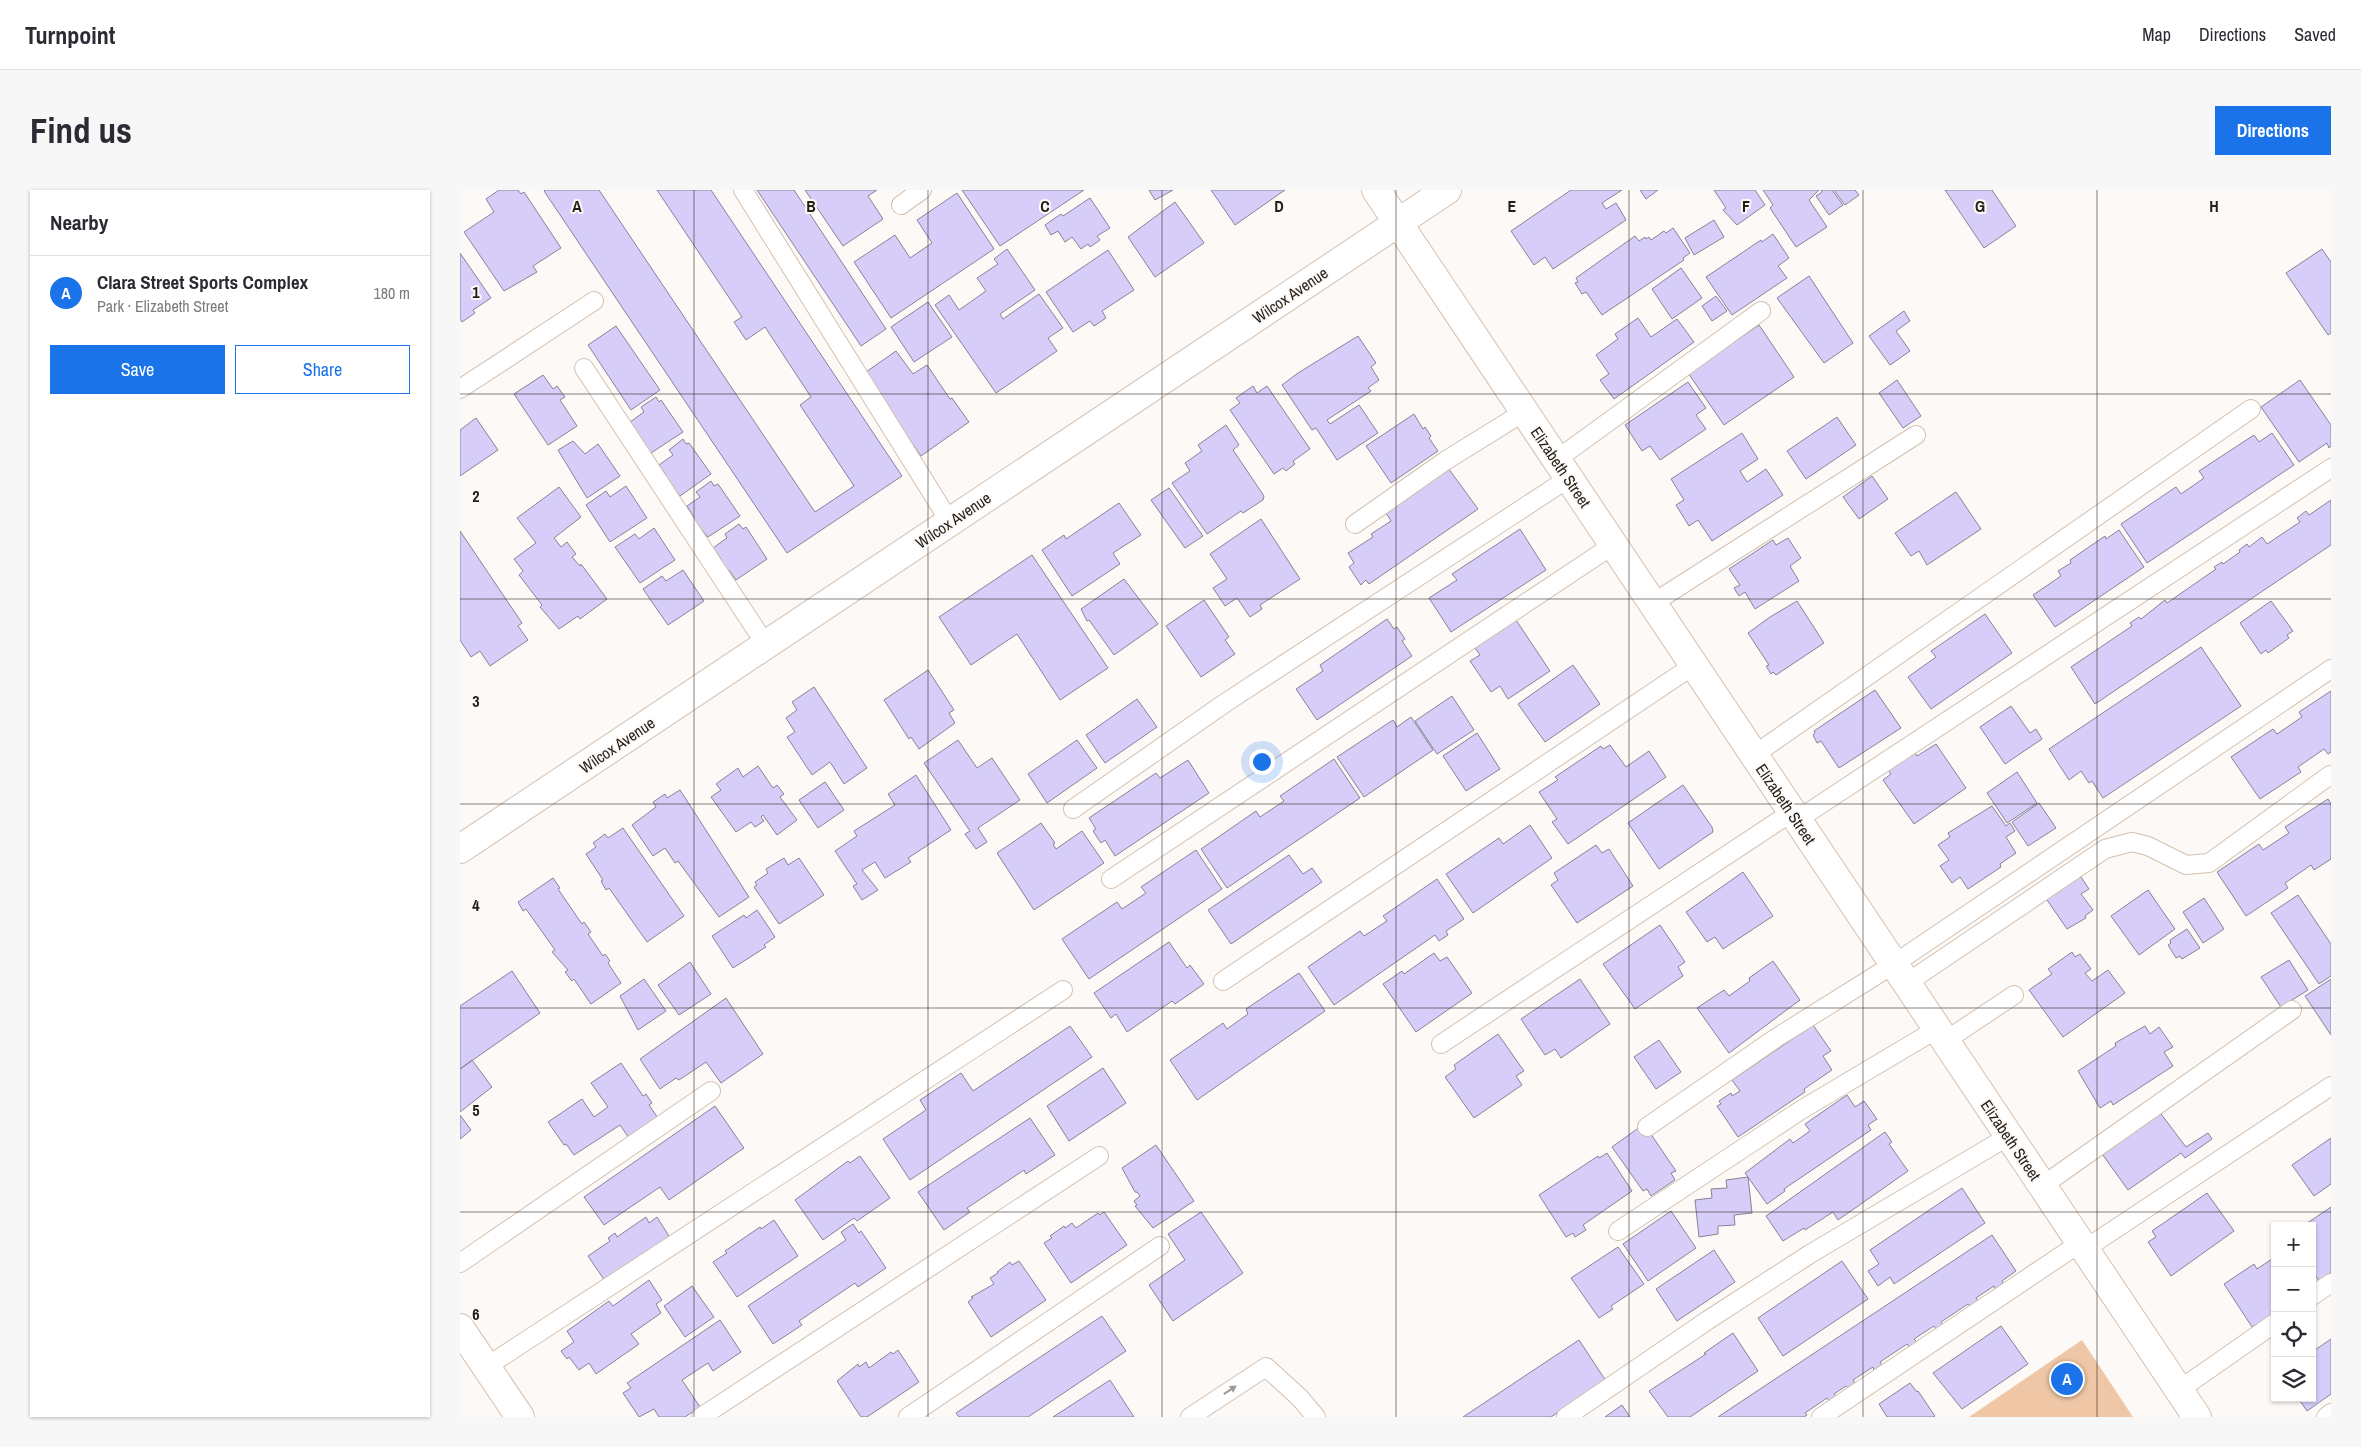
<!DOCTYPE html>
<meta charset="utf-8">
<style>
:root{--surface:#fff;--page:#f7f7f7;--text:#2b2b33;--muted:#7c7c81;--line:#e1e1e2;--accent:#1a73e8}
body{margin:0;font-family:"Archivo Narrow",sans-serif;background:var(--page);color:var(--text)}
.controls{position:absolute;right:15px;bottom:15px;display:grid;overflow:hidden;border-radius:0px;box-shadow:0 1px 4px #0004}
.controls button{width:45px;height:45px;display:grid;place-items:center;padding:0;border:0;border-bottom:1px solid var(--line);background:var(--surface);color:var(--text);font:25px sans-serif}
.you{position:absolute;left:801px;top:571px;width:18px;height:18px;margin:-12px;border:4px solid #fff;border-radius:50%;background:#1a73e8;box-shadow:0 0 0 8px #1a73e833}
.badge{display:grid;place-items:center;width:32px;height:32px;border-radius:50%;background:var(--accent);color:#fff;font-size:16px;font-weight:700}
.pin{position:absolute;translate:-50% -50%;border:2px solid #fff;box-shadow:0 1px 5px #0006}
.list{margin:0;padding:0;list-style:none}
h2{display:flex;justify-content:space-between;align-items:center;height:65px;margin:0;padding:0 20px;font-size:21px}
h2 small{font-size:16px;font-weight:400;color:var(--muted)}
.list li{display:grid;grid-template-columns:32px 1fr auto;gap:15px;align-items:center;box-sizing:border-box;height:75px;padding:0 20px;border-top:1px solid var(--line)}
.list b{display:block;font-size:19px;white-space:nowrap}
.list p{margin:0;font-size:16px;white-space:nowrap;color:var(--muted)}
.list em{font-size:16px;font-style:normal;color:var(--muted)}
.actions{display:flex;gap:10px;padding:15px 20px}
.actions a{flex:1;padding:11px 0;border:1px solid var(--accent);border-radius:0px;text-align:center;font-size:18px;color:var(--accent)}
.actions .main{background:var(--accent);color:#fff}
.icon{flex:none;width:28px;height:28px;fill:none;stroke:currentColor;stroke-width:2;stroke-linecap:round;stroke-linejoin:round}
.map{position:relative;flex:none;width:1871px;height:1227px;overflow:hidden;border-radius:0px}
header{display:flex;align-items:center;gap:30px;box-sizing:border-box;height:70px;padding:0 25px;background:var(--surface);border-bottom:1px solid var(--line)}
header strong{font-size:24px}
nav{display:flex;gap:28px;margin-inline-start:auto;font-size:18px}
.intro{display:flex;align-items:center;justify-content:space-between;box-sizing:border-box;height:120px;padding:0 30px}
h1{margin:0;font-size:35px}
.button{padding:12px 22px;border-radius:0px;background:var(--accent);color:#fff;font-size:18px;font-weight:700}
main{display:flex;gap:30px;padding:0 30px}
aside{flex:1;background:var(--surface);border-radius:0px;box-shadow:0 1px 4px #0004}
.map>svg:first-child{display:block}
</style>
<header>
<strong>Turnpoint</strong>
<nav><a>Map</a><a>Directions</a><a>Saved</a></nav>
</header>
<div class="intro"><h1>Find us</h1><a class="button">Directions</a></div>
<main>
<aside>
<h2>Nearby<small></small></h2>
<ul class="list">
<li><span class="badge">A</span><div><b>Clara Street Sports Complex</b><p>Park · Elizabeth Street</p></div><em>180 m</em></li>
</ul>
<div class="actions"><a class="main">Save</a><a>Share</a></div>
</aside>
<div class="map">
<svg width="1871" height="1227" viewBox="0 0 1871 1227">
<rect width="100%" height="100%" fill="#fdf9f6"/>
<path fill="#efc7a6" d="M1622 1150 1673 1227H1509Z"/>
<path fill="#d6cdf9" stroke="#878398" d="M39 0H58L61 4 64 2 101 58 73 76 77 82 44 101 4 42 34 22 26 9Z
M85 0H139L355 322 394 296 340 215 351 207 305 137 286 150 274 132 282 127 197 0H251L442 286 327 363 84 1Z
M297 0H334L426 139 401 156Z
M345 0H417L408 6 423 29 383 56Z
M502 0H624L540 56Z
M689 0H713L695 10Z
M751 0H825L775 35Z
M1111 0H1162L1142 13 1146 19 1156 13 1166 30 1093 79 1085 67 1074 75 1051 41Z
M1180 0H1198L1186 9Z
M1254 0H1295L1305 15 1277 35 1263 20 1266 18Z
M1303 0H1359L1349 10 1367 37 1336 57 1310 18 1313 15Z
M1361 0H1372L1383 15 1369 25 1356 6 1362 2Z
M1374 0H1395L1399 5 1385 15Z
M1485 0H1532L1556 36 1524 58Z
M497 3 534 59 431 128 394 72 435 45 450 68 472 53 457 30Z
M630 8 650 38 637 46 640 50 630 57 628 54 621 59 612 47 605 52 598 41 591 45 585 35 601 24 603 26Z
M715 12 744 53 695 87 668 47Z
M1254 30 1264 47 1234 65 1225 48Z
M1213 38 1230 63 1223 68 1224 70 1142 125 1126 102 1122 104 1115 93 1118 92 1116 88 1175 46 1179 51 1185 47 1186 49 1189 47 1191 50 1204 41 1206 43Z
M1313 44 1329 68 1318 76 1327 88 1272 125 1246 87 1301 50 1302 52Z
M547 59 575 100 540 124 543 129 579 104 603 138 588 148 597 161 536 203 475 115 489 105 499 120 526 101 517 88 538 74 534 69Z
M1862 59 1871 72V143L1868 145 1826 83Z
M648 60 674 100 642 121 646 128 634 136 630 131 613 142 586 102Z
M0 63 31 108 13 120 15 123 2 132 0 129Z
M1221 78 1242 108 1212 129 1192 99Z
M1349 86 1393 153 1364 173 1317 108Z
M1256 106 1267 121 1252 131 1242 116Z
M468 112 492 147 454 172 431 137Z
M1444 121 1450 131 1436 141 1450 161 1430 175 1409 146Z
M1178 128 1191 147 1217 129 1234 152 1154 209 1140 190 1149 184 1136 165 1158 149 1155 144Z
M1299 135 1334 187 1264 235 1228 183Z
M156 136 200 200 171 220 128 155Z
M898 146 916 173 911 177 919 190 908 198 911 201 867 230 870 234 899 215 918 243 877 270 856 238 852 240 822 195 838 183Z
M436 161 453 184 467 175 490 209 492 208 509 232 461 266 445 243 442 245 416 208 421 204 406 182Z
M83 185 93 199 97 196 105 207 100 210 117 236 88 255 54 204Z
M1437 190 1461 226 1443 238 1419 203Z
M1840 190 1871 235V256L1869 258 1867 253 1839 272 1801 217Z
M1228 192 1246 218 1236 225 1246 239 1200 270 1190 256 1182 261 1165 235Z
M793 196 797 203 807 196 850 259 833 271 835 274 826 281 823 278 814 284 770 220 780 213 776 208Z
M196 207 199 212 201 210 223 242 191 263 176 246 178 244 170 232 184 222 181 217Z
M954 224 963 239 965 237 971 246 969 248 978 261 931 293 906 256Z
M1377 227 1396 255 1346 289 1327 261Z
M16 228 38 260 0 286V240Z
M766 235 779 255 773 260 804 306 803 310 783 323 781 321 747 344 712 293 730 281 725 273 742 261 738 255Z
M1282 243 1298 269 1280 281 1287 292 1306 279 1323 305 1252 351 1238 330 1229 336 1216 315 1224 310 1211 289Z
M1812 243 1834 275 1687 373 1661 334 1716 297 1721 304 1744 288 1739 281 1794 245 1799 252Z
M223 249 226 254 229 253 251 284 220 306 204 287 206 285 199 275 213 265 209 260Z
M113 251 125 264 138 254 160 286 127 308 98 260Z
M988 278 1018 319 909 394 906 390 901 395 889 377 894 373 888 363 913 347 911 344 931 331 924 320Z
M1412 286 1428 309 1399 329 1383 307Z
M251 291 254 296 258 294 280 326 248 347 232 329 234 327 227 316 240 307 236 302Z
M166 296 187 328 150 352 126 315 146 301 150 307Z
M99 297 121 327 94 348 101 357 107 352 116 364 112 367 120 376 121 374 147 409 120 429 118 426 99 439 80 417 82 415 59 385 63 381 54 369 76 353 57 328Z
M709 298 743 346 725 358 691 310Z
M1496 302 1521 339 1467 375 1459 361 1451 366 1435 343Z
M1871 310V355L1635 514 1611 477 1672 436 1670 433 1679 427 1681 429 1705 410 1707 413 1756 379 1754 377 1762 372 1763 374 1780 362 1779 360 1787 354 1789 357 1802 347 1807 354 1840 332 1837 328 1846 321 1849 325Z
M659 313 681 345 653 363 660 374 612 406 582 360 604 345 606 349Z
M801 329 840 389 800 415 802 419 790 427 777 408 765 416 753 398 767 389 750 364Z
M279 334 283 339 286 337 307 369 276 390 269 380 266 382 259 371 262 370 253 358 267 348 265 344Z
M194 338 215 370 180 393 155 357 175 344 179 349Z
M1060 339 1086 380 991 442 969 408 997 390 992 384Z
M1659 340 1684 377 1595 437 1573 405 1601 386 1598 381 1611 373 1610 370 1645 346 1646 349Z
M0 341 62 433 58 436 68 450 30 476 20 461 11 467 0 450Z
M1328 348 1341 368 1330 376 1339 391 1295 419 1285 402 1279 406 1274 398 1280 395 1269 379 1313 350 1316 355Z
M572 365 648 478 600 510 557 444 511 475 479 427Z
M223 380 244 411 208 435 183 399 202 386 206 391Z
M664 389 698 434 654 465 629 430 627 431 621 419Z
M744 410 769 447 765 450 775 464 741 487 706 436Z
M1337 411 1364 453 1316 485 1313 482 1311 484 1306 476 1309 475 1288 443 1310 427Z
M1811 411 1833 441 1827 445 1829 448 1808 463 1806 460 1801 464 1780 433Z
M1525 424 1552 463 1471 519 1448 487 1476 467 1471 461Z
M927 429 934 439 937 437 945 449 942 451 952 466 857 530 836 499 863 481 860 475Z
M1056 430 1090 481 1048 509 1040 496 1031 502 1010 471 1020 465 1015 458Z
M1741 457 1781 516 1643 608 1632 591 1629 593 1621 581 1609 590 1589 559Z
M1113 475 1140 514 1085 552 1058 514Z
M468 480 494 520 489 523 495 533 459 559 451 547 449 549 424 510Z
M354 497 407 578 384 594 370 572 352 585 327 547 335 542 326 528 337 520 332 512Z
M1415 500 1441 538 1379 578 1361 551 1357 553 1353 545 1355 543 1354 541Z
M1871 501V562L1868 564 1864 559 1838 577 1841 582 1800 609 1771 567 1813 539 1817 544 1842 527 1839 522Z
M992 506 1014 540 977 564 955 531Z
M677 509 697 537 645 573 626 545Z
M1551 516 1570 543 1576 539 1582 549 1545 574 1520 537Z
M951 527 973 560 904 607 877 567 933 530 937 537Z
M1017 543 1040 579 1006 601 983 566Z
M498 550 517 578 532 568 560 610 518 638 527 652 516 659 505 644 510 641 464 573Z
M617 550 637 578 587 613 568 584Z
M1476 554 1506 598 1454 634 1423 590 1431 584 1425 575 1451 558 1457 566Z
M1150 555 1166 577 1189 561 1206 587 1108 654 1092 632 1097 629 1079 602 1098 590 1095 587 1141 556 1143 559Z
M874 569 900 608 767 698 741 659 796 621 800 627 824 611 820 606Z
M728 570 749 603 655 666 645 650 641 653 633 641 636 639 629 628 696 583 700 588Z
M298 576 313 598 317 595 324 604 320 607 337 630 317 645 303 625 301 627 304 631 295 637 291 632 276 642 251 607 261 600 256 594 278 578 283 587Z
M1557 582 1577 613 1547 633 1527 603Z
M456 585 491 640 448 668 451 672 425 688 415 672 402 680 418 700 402 710 393 696 397 694 375 661 397 646 394 641 435 615 428 604Z
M365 592 384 620 358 638 339 610Z
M1223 595 1252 637 1253 642 1199 679 1168 633Z
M220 600 289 707 259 727 218 671 215 673 205 658 193 666 172 635 196 617 193 612 205 604 207 608Z
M1868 609 1871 614V669L1854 680 1851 675 1825 693 1828 698 1786 726 1757 682 1799 654 1803 660 1829 643 1825 637Z
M1579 613 1596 638 1568 656 1552 632Z
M1532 616 1546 636 1550 633 1555 641 1546 647 1556 663 1540 674 1541 677 1508 699 1500 687 1492 693 1480 676 1489 670 1478 655 1490 647 1488 643Z
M581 633 595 653 593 654 596 659 622 641 644 673 574 720 537 663Z
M1070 635 1092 668 1013 723 986 684 1039 648 1043 654Z
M163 638 224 726 187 752 149 698 146 700 141 691 143 690 126 664 136 657 133 653 145 644 148 648Z
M1136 655 1142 663 1149 659 1173 696 1117 733 1091 695 1098 690 1094 683Z
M736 660 762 699 629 789 602 749 657 712 662 719 686 703 681 697Z
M829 665 843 684 852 678 862 692 771 754 748 720Z
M324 668 328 675 339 668 364 705 319 734 294 697 297 695 295 692 308 683 306 679Z
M1283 682 1313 726 1263 759 1255 747 1247 752 1226 722Z
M1619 684 1629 699 1621 704 1633 720 1625 726 1626 728 1607 739 1585 707Z
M93 688 100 698 98 699 122 734 124 732 131 742 128 744 143 766 145 764 150 771 148 773 161 793 131 814 114 789 112 791 105 782 108 780 92 762 95 760 66 719 63 721 58 712Z
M977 689 1004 729 986 741 988 745 979 751 975 745 874 815 848 777 900 741 904 746 927 731 923 726Z
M1688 700 1715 739 1679 765 1651 726Z
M1838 705 1871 754V786L1859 794 1811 723Z
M1744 708 1764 739 1743 753 1723 722Z
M297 720 315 747 304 755 306 757 273 778 252 746 284 725 286 728Z
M1200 735 1225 772 1218 777 1223 786 1175 819 1143 774Z
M1727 739 1740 758 1722 769 1720 766 1716 768 1708 755 1711 753 1710 750Z
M709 752 727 778 730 775 744 794 715 814 712 811 667 842 656 824 651 828 634 803Z
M1612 762 1615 767 1620 764 1631 779 1625 783 1632 791 1648 780 1665 803 1603 847 1569 800 1592 784 1588 779Z
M974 763 980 771 987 767 1012 803 956 842 923 794 942 781 944 784Z
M1829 770 1848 800 1821 817 1801 787Z
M1313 771 1340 810 1269 863 1237 818 1264 800 1269 806 1290 791 1289 788Z
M230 772 251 804 219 825 198 795Z
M52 781 80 823 0 879V816Z
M839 783 865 821 737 910 710 870 763 833 767 839 788 824 786 819Z
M184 789 206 821 178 840 160 806Z
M1120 789 1150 834 1101 868 1095 859 1085 865 1061 829Z
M1871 789V845L1845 806Z
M266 808 303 864 261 893 246 872 219 890 216 888 200 899 180 869Z
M1353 835 1371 861 1363 866 1372 880 1344 899 1345 902 1278 947 1257 916 1261 914 1259 911 1271 903 1272 906 1280 901 1272 890Z
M610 836 632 867 450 990 423 949 466 920 460 910 501 883 513 901Z
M1685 836 1690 844 1699 837 1713 857 1704 862 1713 876 1653 915 1651 911 1640 918 1618 881 1656 856 1655 853Z
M1038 844 1064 881 1056 886 1062 895 1014 928 985 887 996 879 994 875Z
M1199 850 1221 882 1196 899 1174 867Z
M12 870 32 897 0 922V879Z
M161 873 183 906 186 904 192 913 189 915 198 928 169 948 160 935 114 965 106 954 104 955 88 932 122 909 134 927 148 917 131 893Z
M643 878 666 913 609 951 587 916Z
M1387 905 1395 917 1404 911 1417 929 1408 935 1411 940 1324 999 1325 1001 1307 1014 1285 983 1330 949 1333 953 1350 941 1345 934Z
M255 916 284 958 209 1010 200 997 144 1035 124 1007Z
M1698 920 1726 957 1748 943 1752 949 1725 968 1721 963 1668 1000 1640 961Z
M0 925 11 940 0 949Z
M570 928 595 965 566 984 564 980 507 1018 510 1022 484 1040 458 1002Z
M1184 934 1216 981 1211 983 1215 990 1191 1006 1187 999 1183 1001 1152 957Z
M1425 942 1432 952 1429 954 1448 981 1378 1030 1373 1022 1345 1040 1344 1038 1323 1051 1306 1026Z
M1871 948V994L1854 1006 1832 975Z
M696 955 734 1011 693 1038 675 1016 677 1015 674 1011 680 1006 677 1002H675L662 978Z
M1147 963 1172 1001 1123 1035 1126 1040 1115 1047 1113 1043 1106 1047 1079 1005 1138 966 1139 968Z
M400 966 430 1008 397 1031 394 1028 363 1050 335 1010 388 971 390 973Z
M1288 987 1292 1023 1274 1025 1275 1035 1258 1036V1044L1239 1047 1235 1010 1252 1008 1251 999 1267 998 1266 990Z
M1502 998 1525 1033 1434 1094 1430 1087 1418 1096 1408 1081 1419 1074 1410 1060Z
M1747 1003 1774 1041 1711 1086 1688 1052 1696 1047 1692 1041Z
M1871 1017V1083L1859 1091 1852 1081V1036H1843Z
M1211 1021 1236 1058 1188 1091 1163 1054Z
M644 1022 667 1055 611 1093 584 1053 592 1048 590 1046 604 1036 605 1038 612 1033 616 1038 638 1023 640 1025Z
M741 1022 783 1083 713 1131 689 1095 725 1070 708 1044Z
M186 1027 189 1033 197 1027 209 1046 145 1091 128 1066 150 1051 148 1048 155 1043 157 1047Z
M314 1030 338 1066 277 1107 253 1072 267 1063 265 1061 300 1037 301 1039Z
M393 1034 399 1043 401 1041 426 1078 398 1097 395 1093 339 1131 342 1135 313 1154 288 1116 386 1050 381 1042Z
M1532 1045 1556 1081 1542 1091 1543 1093 1535 1099 1534 1096 1516 1108 1518 1111 1510 1116 1508 1114 1481 1132 1483 1135 1476 1139 1474 1136 1454 1149 1457 1152 1449 1157 1447 1154 1420 1172 1422 1175 1414 1180 1413 1177 1393 1190 1395 1194 1388 1198 1386 1196 1374 1204 1376 1206 1369 1211 1367 1208 1345 1223 1347 1225 1344 1227H1258Z
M1158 1057 1184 1094 1151 1116 1153 1119 1139 1128 1111 1088Z
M1254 1060 1275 1092 1217 1131 1196 1099Z
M1815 1067V1123L1792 1137 1764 1094 1794 1074 1797 1079Z
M559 1071 586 1110 531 1147 508 1112 513 1108 511 1107 534 1094 530 1088 538 1083 537 1082 550 1072 552 1075Z
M1382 1071 1408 1109 1323 1166 1298 1128Z
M189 1090 202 1110 196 1114 201 1123 171 1144 179 1154 136 1184 129 1173 119 1180 109 1167 107 1169 101 1161 114 1152 107 1141 149 1111 153 1116Z
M232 1096 254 1127 225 1147 204 1116Z
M642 1126 666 1161 568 1227H499L496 1223Z
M260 1130 281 1162 253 1181 248 1173 222 1190 240 1217 225 1227H199L194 1219 179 1227 163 1203 171 1198 167 1193Z
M1541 1136 1568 1174 1502 1219 1473 1183Z
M1273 1143 1298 1181 1230 1227H1208L1189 1201 1246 1164 1244 1163Z
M1871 1149V1204L1847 1221 1838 1208H1852V1162Z
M1119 1150 1146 1191 1091 1227H1003Z
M438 1160 459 1192 407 1227H401L377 1191 398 1174 399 1177 406 1172 409 1178 431 1162 433 1164Z
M650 1190 674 1227H593Z
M1450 1193 1457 1202 1458 1201 1475 1226 1474 1227H1427L1419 1214Z
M1162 1215 1170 1227H1145Z"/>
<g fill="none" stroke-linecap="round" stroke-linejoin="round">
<defs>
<path id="service" d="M283 0 490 332
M441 15 462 0
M124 178 306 455
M0 199 134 111
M1096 270 1301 121
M895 334 985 271 1064 222
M1193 413 1456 245
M1294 565 1791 219
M613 619 765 513 1109 288
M1337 630 1871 278
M651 689 1153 355
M763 791 1234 475
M1447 793 1645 659 1672 652 1688 656 1726 675 1749 673 1870 585
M1485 851 1554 805
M981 854 1332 622
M1187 937 1316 848 1434 774 1871 479
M1582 996 1832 820
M1158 1041 1341 920 1477 839
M1625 1059 1871 896
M0 1073 251 901
M1852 1106 1871 1093
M26 1177 603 800
M1719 1200 1815 1133
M241 1227 639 966
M448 1227 700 1056
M730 1227 806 1177 840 1208 856 1227
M1106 1227 1248 1130 1350 1064 1549 946
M1361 1227 1620 1053
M1866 1227 1871 1223"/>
<path id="minor" d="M916 0 1737 1227"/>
<path id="tertiary" d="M0 659 987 0
M0 1138 60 1227"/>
</defs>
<use href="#service" stroke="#d4c0b0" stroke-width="20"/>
<use href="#minor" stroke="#d4c0b0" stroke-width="30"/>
<use href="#tertiary" stroke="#d4c0b0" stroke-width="30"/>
<use href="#service" stroke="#fff" stroke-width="18"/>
<use href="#minor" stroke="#fff" stroke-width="28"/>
<use href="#tertiary" stroke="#fff" stroke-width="28"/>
</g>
<defs><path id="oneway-solid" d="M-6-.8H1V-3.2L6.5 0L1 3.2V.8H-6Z" transform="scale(1.25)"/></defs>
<use fill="#9d9a97" href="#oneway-solid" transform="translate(770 1200) rotate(-33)"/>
<path fill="none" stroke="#251e18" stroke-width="1" stroke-opacity="0.55" d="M234 0V1227M468 0V1227M702 0V1227M936 0V1227M1169 0V1227M1403 0V1227M1637 0V1227M0 204H1871M0 409H1871M0 614H1871M0 818H1871M0 1022H1871"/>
<g text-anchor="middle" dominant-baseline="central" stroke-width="4" stroke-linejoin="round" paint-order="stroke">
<g font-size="16" fill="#251e18" stroke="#fdf9f6">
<text transform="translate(830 105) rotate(-34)">Wilcox Avenue</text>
<text transform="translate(1101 277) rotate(56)">Elizabeth Street</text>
<text transform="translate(493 330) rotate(-34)">Wilcox Avenue</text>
<text transform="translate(157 555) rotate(-34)">Wilcox Avenue</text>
<text transform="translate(1326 614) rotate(56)">Elizabeth Street</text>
<text transform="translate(1551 950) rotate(56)">Elizabeth Street</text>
</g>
</g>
<g font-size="16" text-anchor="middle" font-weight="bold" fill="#251e18" stroke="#fdf9f6" stroke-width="4" stroke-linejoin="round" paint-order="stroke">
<text x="117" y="22">A</text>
<text x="351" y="22">B</text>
<text x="585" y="22">C</text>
<text x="819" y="22">D</text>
<text x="1052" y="22">E</text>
<text x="1286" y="22">F</text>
<text x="1520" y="22">G</text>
<text x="1754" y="22">H</text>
<text x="16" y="108">1</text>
<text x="16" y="312">2</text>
<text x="16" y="517">3</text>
<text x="16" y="721">4</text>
<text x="16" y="926">5</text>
<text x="16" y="1130">6</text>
</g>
</svg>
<div class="controls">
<button>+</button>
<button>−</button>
<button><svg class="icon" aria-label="locate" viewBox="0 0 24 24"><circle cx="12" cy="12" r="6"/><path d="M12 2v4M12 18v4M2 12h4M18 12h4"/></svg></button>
<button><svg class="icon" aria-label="layers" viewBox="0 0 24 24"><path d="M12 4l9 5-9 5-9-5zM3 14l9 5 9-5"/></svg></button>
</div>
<div class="you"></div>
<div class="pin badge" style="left:1607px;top:1189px">A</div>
</div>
</main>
